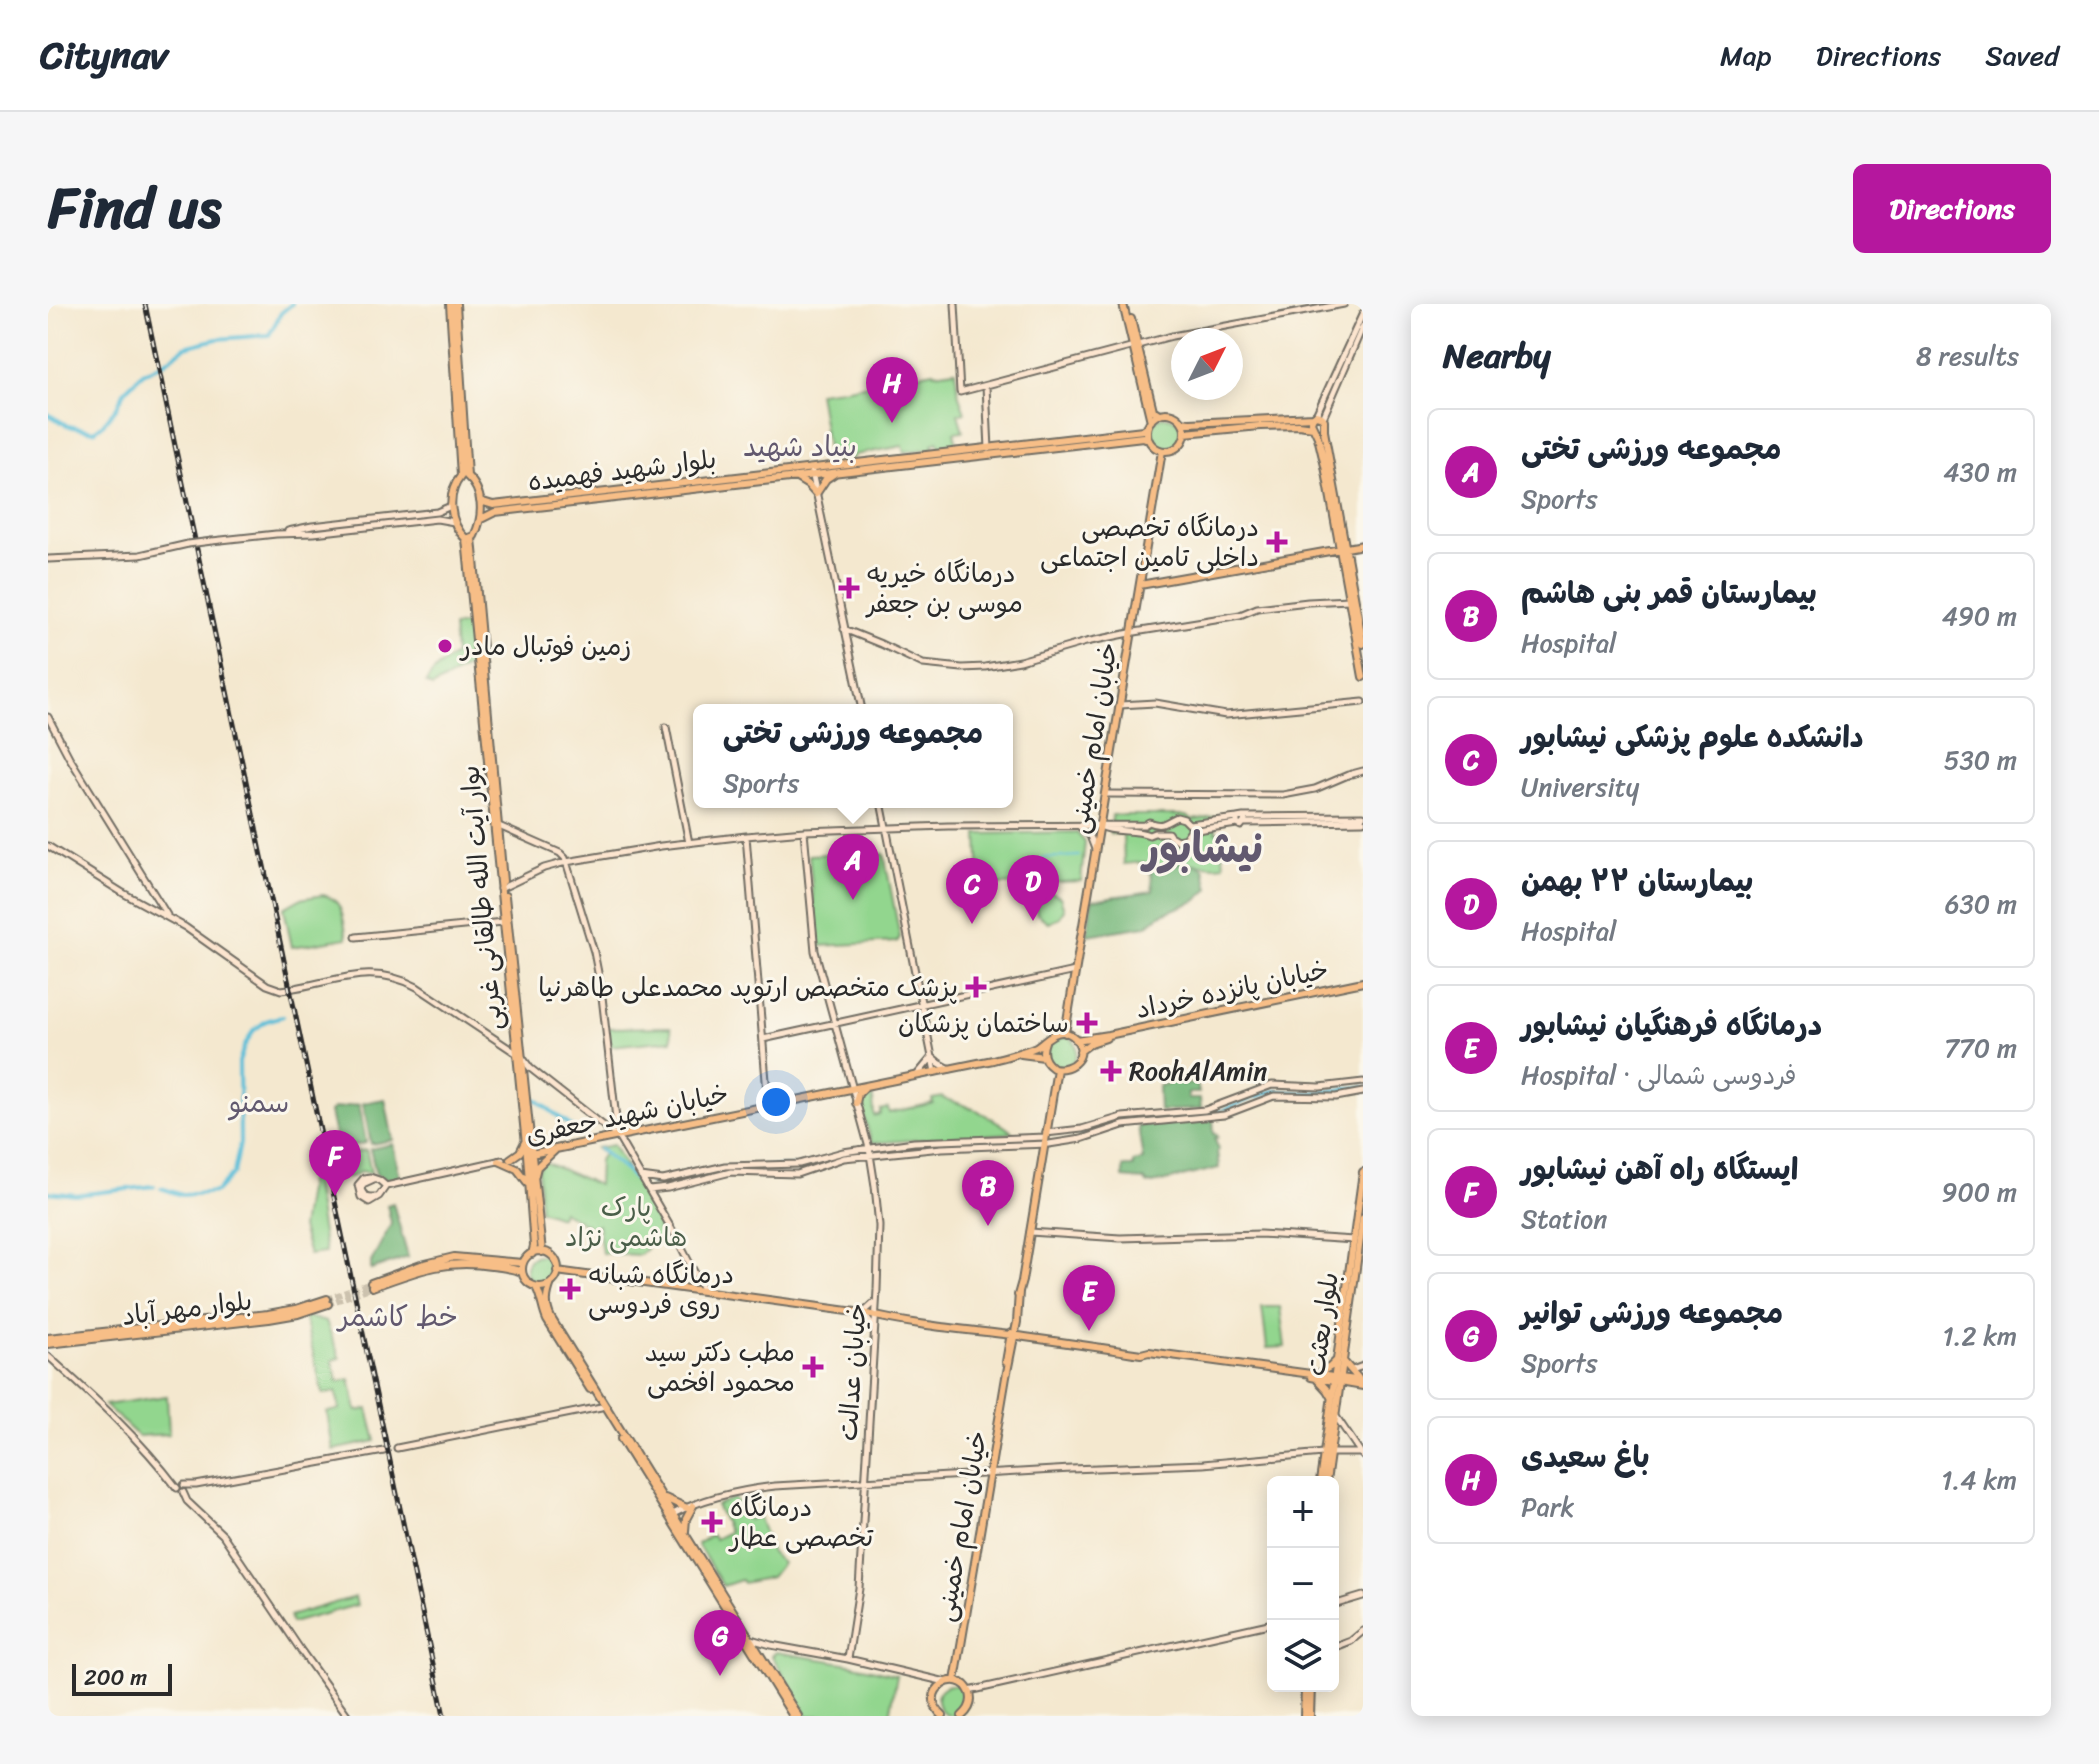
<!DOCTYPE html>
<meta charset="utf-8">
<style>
:root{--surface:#fff;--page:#f6f6f7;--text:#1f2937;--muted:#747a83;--line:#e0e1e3;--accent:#b5179e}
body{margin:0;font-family:Sriracha,"Playpen Sans Arabic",sans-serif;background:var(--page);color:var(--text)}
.controls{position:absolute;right:24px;bottom:24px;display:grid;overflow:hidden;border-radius:12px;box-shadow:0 4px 20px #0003}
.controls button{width:72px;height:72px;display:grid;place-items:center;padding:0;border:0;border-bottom:2px solid var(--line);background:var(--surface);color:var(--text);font:40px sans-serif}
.compass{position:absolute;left:1123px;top:24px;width:72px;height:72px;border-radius:50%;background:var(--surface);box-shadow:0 4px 20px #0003;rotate:48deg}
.scale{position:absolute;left:24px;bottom:20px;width:100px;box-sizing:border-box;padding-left:8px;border:4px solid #2b2b2b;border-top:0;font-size:22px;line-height:28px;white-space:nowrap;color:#2b2b2b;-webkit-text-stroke:6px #fbf7ec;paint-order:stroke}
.you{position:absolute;left:728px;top:798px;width:28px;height:28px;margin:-20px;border:6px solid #fff;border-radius:50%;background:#1a73e8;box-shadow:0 0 0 12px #1a73e833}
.badge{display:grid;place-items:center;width:52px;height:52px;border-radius:50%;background:var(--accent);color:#fff;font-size:26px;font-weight:700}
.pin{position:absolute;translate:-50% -66px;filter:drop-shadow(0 2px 4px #0008)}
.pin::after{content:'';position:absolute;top:42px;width:28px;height:24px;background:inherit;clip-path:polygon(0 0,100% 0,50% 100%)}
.popup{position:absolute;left:645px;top:400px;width:320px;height:104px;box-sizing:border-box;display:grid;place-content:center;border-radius:12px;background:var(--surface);filter:drop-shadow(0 2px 6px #0005);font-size:26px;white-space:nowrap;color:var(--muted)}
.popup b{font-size:30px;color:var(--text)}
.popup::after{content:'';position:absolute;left:50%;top:100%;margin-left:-16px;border:16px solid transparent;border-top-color:var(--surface)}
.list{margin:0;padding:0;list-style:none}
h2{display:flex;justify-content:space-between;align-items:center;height:104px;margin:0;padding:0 32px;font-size:34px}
h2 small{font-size:26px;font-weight:400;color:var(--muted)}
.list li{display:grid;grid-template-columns:52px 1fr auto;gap:24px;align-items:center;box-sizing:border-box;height:128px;margin:0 16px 16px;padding:0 16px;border:2px solid var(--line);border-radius:12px}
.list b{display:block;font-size:30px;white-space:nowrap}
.list p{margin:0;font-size:26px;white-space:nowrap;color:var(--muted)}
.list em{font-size:26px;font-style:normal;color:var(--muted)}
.icon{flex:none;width:44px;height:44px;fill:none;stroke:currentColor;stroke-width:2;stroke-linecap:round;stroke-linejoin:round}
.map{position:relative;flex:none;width:1315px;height:1412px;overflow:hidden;border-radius:12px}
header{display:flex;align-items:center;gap:48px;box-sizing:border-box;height:112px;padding:0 40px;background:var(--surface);border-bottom:2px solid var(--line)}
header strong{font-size:38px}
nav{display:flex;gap:44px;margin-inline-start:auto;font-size:28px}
.intro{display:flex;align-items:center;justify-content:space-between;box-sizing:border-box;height:192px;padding:0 48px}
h1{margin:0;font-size:56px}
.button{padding:20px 36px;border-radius:12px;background:var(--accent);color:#fff;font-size:28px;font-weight:700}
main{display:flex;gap:48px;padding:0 48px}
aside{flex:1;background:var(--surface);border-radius:12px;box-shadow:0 4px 20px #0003}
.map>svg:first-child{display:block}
</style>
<header>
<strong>Citynav</strong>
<nav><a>Map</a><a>Directions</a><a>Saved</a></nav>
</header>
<div class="intro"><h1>Find us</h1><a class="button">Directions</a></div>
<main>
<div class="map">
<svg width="1315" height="1412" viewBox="0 0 1315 1412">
<rect width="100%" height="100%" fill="#fbf7ec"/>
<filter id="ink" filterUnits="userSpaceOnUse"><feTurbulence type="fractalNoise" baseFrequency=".0125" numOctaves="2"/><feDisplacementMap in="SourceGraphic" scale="16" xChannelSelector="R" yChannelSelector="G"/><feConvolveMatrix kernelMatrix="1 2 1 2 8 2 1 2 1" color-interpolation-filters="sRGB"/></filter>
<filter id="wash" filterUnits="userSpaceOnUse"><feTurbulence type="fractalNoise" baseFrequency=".006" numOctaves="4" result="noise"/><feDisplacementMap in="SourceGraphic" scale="32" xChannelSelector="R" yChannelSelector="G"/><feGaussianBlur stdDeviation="1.8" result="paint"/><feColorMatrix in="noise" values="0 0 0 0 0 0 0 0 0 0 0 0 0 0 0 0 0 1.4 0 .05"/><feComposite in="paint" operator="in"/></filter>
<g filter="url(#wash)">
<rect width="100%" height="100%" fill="#f4e8cf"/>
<path fill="#92d68e" stroke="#5e805c" stroke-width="2" d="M907 66 911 92 917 108 910 110 915 127 906 128 909 141 892 143 890 137 885 140 886 144 857 148 855 142 806 151V154L781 156 770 88 800 84 886 67V69Z
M1102 129a16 16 0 1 1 32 0a16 16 0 1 1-32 0Z
M421 320 424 360 384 383 378 379C384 367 395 359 407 351L405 323Z
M1064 511H1132L1140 513 1144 516 1168 513V528H1173L1176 561 1167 562 1134 559 1099 565 1097 558 1076 560 1075 530H1062Z
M1028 528 1037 538 1033 577 932 582 930 530Z
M803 549 807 551 836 550 852 633 849 638 770 642 761 551Z
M1004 589 1012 593 1016 605 1012 613 1000 618 989 610 987 601 991 593Z
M275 591C296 595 295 616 299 634L244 643 236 604 252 595Z
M623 723 624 736 562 742 560 724Z
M997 747a16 16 0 1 1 32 0a16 16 0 1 1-32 0Z
M825 793 826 812 832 810V806L840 804 841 809 885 799 884 795 895 793 896 795C916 799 951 816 965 829L824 839 811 796Z
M565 841 611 917 609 919 612 923 609 925 614 932 611 935 613 937 599 941 598 945 591 951 554 949 550 921 544 924 514 907 512 913 492 906 490 866 496 858 550 881 551 856 555 850 548 844Z
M318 846 323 869 313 867 306 872 294 874 290 856H287L286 852Z
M263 859 277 949 261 951 253 924Z
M478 965a14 14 0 1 1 28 0a14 14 0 1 1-28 0Z
M1214 1003H1232L1237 1043 1219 1044Z
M256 1012 278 1018 292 1054 284 1056 290 1078 302 1075 309 1107 320 1105 328 1137 285 1146 279 1108 292 1106 288 1088 275 1090Z
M119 1092 121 1130 90 1132 57 1101Z
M686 1194 700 1216 710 1211 724 1250 734 1259 723 1273 695 1279 693 1276 675 1282 649 1240 663 1231 667 1235 681 1228 668 1201Z
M307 1293 309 1301 243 1319 241 1312Z
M728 1348 802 1360 849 1371 842 1412H760L724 1352Z
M889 1396a15 15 0 1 1 30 0a15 15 0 1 1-30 0Z"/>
<path fill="#75b779" stroke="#507152" stroke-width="2" d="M1134 559 1151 561 1152 563 1156 564 1161 585 1148 597 1114 610 1098 622 1039 631 1044 596 1105 587 1103 568H1101L1100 565Z
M1131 777 1133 781 1149 779 1151 789H1140V795H1152L1153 805 1111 807 1110 782Z
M337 795 345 836 323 840 315 799Z
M311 800 318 839 290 845 282 808 285 805Z
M1165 814 1166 830H1169L1170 833 1167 834 1170 846 1169 847 1171 864 1105 880H1100L1096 876 1075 874V863H1085V858L1095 856 1090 822Z
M345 840 352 874 341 877 328 870 322 845Z
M345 899 360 953 323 966V958L342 922 343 918 339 901Z"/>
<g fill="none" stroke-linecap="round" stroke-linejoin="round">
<path stroke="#5abed8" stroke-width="2" d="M994 554 1031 552"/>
<path stroke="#5abed8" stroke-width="4" d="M0 110 20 122 46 127 54 121 69 103 77 86 95 69 116 59 137 43 169 35 221 31 233 9 244 0
M485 793 537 833
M1208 793 1225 787 1262 789 1315 783
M1177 805 1203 795
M1162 811 1172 807
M1044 827 1074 817 1112 815
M1032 831 1038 829
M948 838 972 837
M551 845 574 863 587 876
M824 847 902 839 940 838
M773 858 794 850 814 848
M602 879C631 881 653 867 681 864 712 862 739 866 769 860
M113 884 134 891 168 888 186 869 192 839 191 758 196 743 205 727 218 717 235 712
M0 888 28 891 106 882"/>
</g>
</g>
<g filter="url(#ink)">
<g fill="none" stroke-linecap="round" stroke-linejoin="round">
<path stroke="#ccc2ae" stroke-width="6" stroke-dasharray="6 3" stroke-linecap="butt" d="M279 995 323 979
M280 1000 324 983"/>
<defs>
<path id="secondary" d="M907 0 912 88 1124 32 1296 0
M938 82 941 145
M1268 111 1315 9
M1275 114 1315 22
M764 168 814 406
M240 227 264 222 389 208 403 202
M164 237 228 230 266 229 389 215 406 218
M0 255 92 251 140 240
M796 325 833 340 875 360 914 364 937 363 972 357 1038 338 1087 328 1192 311 1209 304 1260 298 1301 296
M1072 401 1107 399 1178 411 1315 398
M0 413 21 453 119 611
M618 423 641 539
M1057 490 1235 491 1267 485 1300 471 1315 467
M833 498 887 768
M1196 513 1315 512
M1196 519 1315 517
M451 522 512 549 517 554 546 648 553 684 570 832
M1031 522 1042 532 1047 545
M1052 522C1068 530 1086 524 1101 531L1106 529H1120L1122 532 1129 536 1137 534 1142 527 1189 520 1193 522 1197 517 1195 513 1189 514V520
M756 527 767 647 821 844 827 882 831 922 829 986 811 1284 800 1355
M698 532 720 801
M0 542 75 589 137 623 219 681 233 686 241 685C287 678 324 658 369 683L474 753 482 764 570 833 626 929 656 987
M452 585 496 564 518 558 613 542 698 532 756 527 900 522 1096 521 1101 518C1115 524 1117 518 1129 513L1136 515 1141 520 1189 514
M308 633 455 618
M715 735 1027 667
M869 771 884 753 891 759 902 765
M998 829 1034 825 1074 813 1157 806 1224 781 1272 783 1315 778
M322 873 331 876 338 882 331 892 321 898 313 893 310 881 316 874Z
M593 873 615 876 677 862 751 860 795 848 866 838 997 833
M326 875 315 880 313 885C316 894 321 893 329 893
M338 882 454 856
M601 886 620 884 683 868 749 870 796 854 894 844 1001 840 1033 835 1075 821 1176 811 1226 792 1288 793 1315 788
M982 928 1072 934 1212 930 1306 936
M826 1024 815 1009 826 999
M0 1052C46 1093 92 1135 129 1184
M1304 1066 1315 1062
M1287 1111 1315 1152
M349 1144 553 1103
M1282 1149H1313
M136 1181H148L336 1147
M135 1188 139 1197 175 1231 254 1348 300 1412
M625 1210C655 1194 693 1186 727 1182L1023 1165 1155 1160 1275 1149
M1285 1301 1315 1292
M703 1335 723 1341 800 1355 898 1378
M1285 1344 1303 1337 1315 1327
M921 1387 1225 1319"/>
<path id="primary" d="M402 0 413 172
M408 0 419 172
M1075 0 1103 117
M1083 15 1105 106 1111 110
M1099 128a19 19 0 1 1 38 0a19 19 0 1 1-38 0Z
M1134 118 1142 119 1265 113
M1137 129 1212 122 1250 121 1265 123
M413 172C398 190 401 219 418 235L426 232C436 212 436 187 419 172
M747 173 760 181 768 190 778 175 787 169
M432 197 445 201 1095 126 1100 122
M433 215 447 208 1095 133 1100 135
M424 234 455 577
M418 235 479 851 486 942 484 950
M1092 281 1315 241
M1315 340 1276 127V116L1274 113 1268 111 1265 113 1263 118 1270 133 1277 162 1315 373
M457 592 494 948
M1017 729 1114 147
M1028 736 1060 731 1315 678
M1032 747 1043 739 1058 734
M973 750 996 753
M808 799 810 790 817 783
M483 850 945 756C959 752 974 749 988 743 995 739 1001 731 1009 729 1015 727 1022 729 1027 734 1042 751 1024 768 1005 764 995 757 993 748 997 738
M462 855 472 848 477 838
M451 857 469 865 479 878
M487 871 489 863 507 846
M474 965a18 18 0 1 1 36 0a18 18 0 1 1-36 0Z
M509 967 815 1009C863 1021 913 1025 963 1031 1006 1037 1050 1043 1093 1050L1101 1048
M323 979 373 961 406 953 475 959
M503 979C498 992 497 1001 503 1014L750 1412
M324 983C367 968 395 955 443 962 453 963 464 964 474 968
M488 983C494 994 494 1005 499 1016L542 1085
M970 991 974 977 1009 765
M0 1034 220 1010 248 1005 279 995
M0 1040 221 1015 250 1010 280 1000
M1101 1048 1315 1077
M1295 1057 1310 1074
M958 1058 963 1029
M1270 1070 1282 1063 1289 1056
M1263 1073 1315 1082
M1268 1074 1279 1086 1283 1093
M573 1135 745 1412
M1272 1178 1315 868
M1278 1178 1315 914
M617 1194 639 1204
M637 1227 638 1215 645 1202
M907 1377 958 1073 969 1018 971 988
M895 1412C867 1387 911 1361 922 1389 925 1399 921 1406 914 1412
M1256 1412 1257 1382
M1262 1412 1263 1382"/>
</defs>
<use href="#secondary" stroke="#716d64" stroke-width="9"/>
<use href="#primary" stroke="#716d64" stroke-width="10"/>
<use href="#secondary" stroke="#fce5cf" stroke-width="5"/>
<use href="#primary" stroke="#f7be87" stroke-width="6"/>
<defs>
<path id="rail" d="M97 0C196 471 295 942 396 1412"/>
</defs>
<use href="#rail" stroke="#2b2b2b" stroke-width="5"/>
<use href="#rail" stroke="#fbf7ec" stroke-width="2" stroke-dasharray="6" stroke-linecap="butt"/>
<defs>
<path id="secondary-bridge" d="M140 240 164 237"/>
</defs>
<use href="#secondary-bridge" stroke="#716d64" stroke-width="9" stroke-linecap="butt"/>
<use href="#secondary-bridge" stroke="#fce5cf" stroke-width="5"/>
</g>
</g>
<g fill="#b5179e" stroke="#fbf7ec" stroke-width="3">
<path d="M1225 226h8v8h8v8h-8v8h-8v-8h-8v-8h8z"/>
<path d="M797 272h8v8h8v8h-8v8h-8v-8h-8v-8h8z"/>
<circle cx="397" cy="342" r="8"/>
<path d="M924 671h8v8h8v8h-8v8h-8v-8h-8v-8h8z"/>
<path d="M1035 707h8v8h8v8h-8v8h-8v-8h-8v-8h8z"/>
<path d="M1059 755h8v8h8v8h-8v8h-8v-8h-8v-8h8z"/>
<path d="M518 973h8v8h8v8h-8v8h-8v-8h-8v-8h8z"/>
<path d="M761 1051h8v8h8v8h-8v8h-8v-8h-8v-8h8z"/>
<path d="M660 1206h8v8h8v8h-8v8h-8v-8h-8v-8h8z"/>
</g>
<g text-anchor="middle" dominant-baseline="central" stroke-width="6" stroke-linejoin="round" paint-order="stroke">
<g font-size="26" fill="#2b2b2b" stroke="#fbf7ec">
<text transform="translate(574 166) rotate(-7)">بلوار شهید فهمیده</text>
<text transform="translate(1045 434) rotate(-81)">خیابان امام خمینی</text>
<text transform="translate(433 594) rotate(-95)">بوار آیت الله طالقانی غربی</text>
<text transform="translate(1184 685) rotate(-12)">خیابان پانزده خرداد</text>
<text transform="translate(579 810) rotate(-12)">خیابان شهید جعفری</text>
<text transform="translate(139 1004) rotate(-7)">بلوار مهر آباد</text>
<text transform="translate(1274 1020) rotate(-82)">بلوار بعثت</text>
<text transform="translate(804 1068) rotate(-86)">خیابان عدالت</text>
<text transform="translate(913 1222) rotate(-80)">خیابان امام خمینی</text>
</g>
<g font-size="26" fill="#2b2b2b" stroke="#fbf7ec" text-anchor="start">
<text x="1211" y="223" text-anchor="end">درمانگاه تخصصی<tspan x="1211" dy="30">داخلی تامین اجتماعی</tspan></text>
<text x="819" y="269">درمانگاه خیریه<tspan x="819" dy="30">موسی بن جعفر</tspan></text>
<text x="413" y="342">زمین فوتبال مادر</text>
<text x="910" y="683" text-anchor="end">پزشک متخصص ارتوپد محمدعلی طاهرنیا</text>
<text x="1021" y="719" text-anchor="end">ساختمان پزشکان</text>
<text x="1081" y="767">RoohAlAmin</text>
<text x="540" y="970">درمانگاه شبانه<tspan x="540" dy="30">روی فردوسی</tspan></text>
<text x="747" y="1048" text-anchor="end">مطب دکتر سید<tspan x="747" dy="30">محمود افخمی</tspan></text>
<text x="682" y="1203">درمانگاه<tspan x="682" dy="30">تخصصی عطار</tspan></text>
</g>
<g font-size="26" fill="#4a5e49" stroke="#fbf7ec">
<text x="578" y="903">پارک<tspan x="578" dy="30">هاشمی نژاد</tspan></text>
</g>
<g font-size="28" fill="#62596f" stroke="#fbf7ec">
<text x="752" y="142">بنیاد شهید</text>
<text x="211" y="798">سمنو</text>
<text x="350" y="1012">خط کاشمر</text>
</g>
<g font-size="42" font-weight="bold" fill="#62596f" stroke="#fbf7ec">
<text x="1155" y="544">نیشابور</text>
</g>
</g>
</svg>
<div class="controls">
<button>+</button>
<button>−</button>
<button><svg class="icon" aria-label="layers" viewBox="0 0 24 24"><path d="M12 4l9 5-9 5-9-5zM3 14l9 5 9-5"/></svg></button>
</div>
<svg class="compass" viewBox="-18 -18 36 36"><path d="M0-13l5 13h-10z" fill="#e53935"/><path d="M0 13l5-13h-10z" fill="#747a83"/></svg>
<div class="scale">200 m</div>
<div class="you"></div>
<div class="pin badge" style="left:805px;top:596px">A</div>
<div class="popup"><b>مجموعه ورزشی تختی</b>Sports</div>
<div class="pin badge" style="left:940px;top:922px">B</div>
<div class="pin badge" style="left:924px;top:620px">C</div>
<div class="pin badge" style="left:985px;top:617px">D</div>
<div class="pin badge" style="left:1041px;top:1027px">E</div>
<div class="pin badge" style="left:287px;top:892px">F</div>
<div class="pin badge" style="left:672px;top:1372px">G</div>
<div class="pin badge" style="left:844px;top:119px">H</div>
</div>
<aside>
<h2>Nearby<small>8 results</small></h2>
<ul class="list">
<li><span class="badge">A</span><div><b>مجموعه ورزشی تختی</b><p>Sports</p></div><em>430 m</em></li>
<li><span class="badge">B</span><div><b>بیمارستان قمر بنی هاشم</b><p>Hospital</p></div><em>490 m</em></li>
<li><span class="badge">C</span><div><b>دانشکده علوم پزشکی نیشابور</b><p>University</p></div><em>530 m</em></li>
<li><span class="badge">D</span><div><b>بیمارستان ۲۲ بهمن</b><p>Hospital</p></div><em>630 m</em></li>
<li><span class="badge">E</span><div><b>درمانگاه فرهنگیان نیشابور</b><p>Hospital · فردوسی شمالی</p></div><em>770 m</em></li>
<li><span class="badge">F</span><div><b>ایستگاه راه‌ آهن نیشابور</b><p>Station</p></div><em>900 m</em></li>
<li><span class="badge">G</span><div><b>مجموعه ورزشی توانیر</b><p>Sports</p></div><em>1.2 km</em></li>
<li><span class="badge">H</span><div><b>باغ سعیدی</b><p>Park</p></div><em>1.4 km</em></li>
</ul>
</aside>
</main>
